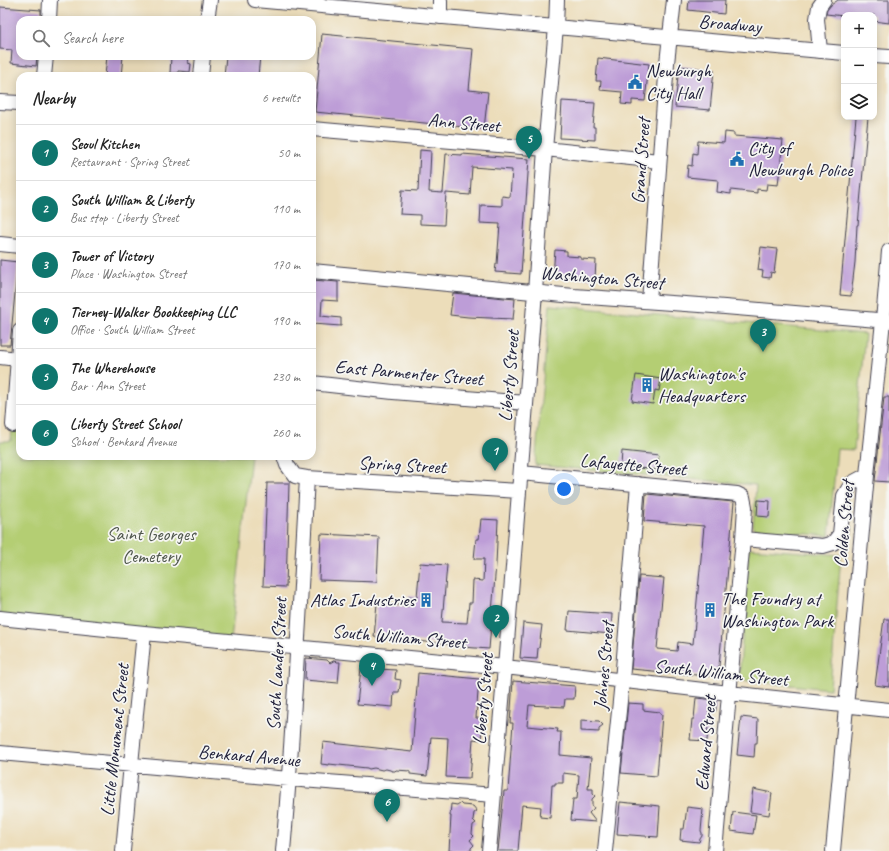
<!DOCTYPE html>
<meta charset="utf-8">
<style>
:root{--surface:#fff;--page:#f6f6f6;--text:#222;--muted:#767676;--line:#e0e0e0;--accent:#0f766e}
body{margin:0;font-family:Caveat,sans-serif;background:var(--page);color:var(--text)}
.controls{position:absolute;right:12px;top:12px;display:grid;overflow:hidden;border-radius:8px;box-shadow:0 2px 10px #0003}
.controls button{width:36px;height:36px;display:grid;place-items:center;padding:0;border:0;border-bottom:1px solid var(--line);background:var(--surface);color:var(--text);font:20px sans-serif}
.you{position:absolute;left:564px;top:489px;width:14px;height:14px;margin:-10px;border:3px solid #fff;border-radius:50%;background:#1a73e8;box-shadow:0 0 0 6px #1a73e833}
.badge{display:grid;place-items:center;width:26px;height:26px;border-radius:50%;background:var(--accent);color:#fff;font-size:13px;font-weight:700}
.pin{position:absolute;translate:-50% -33px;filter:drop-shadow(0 1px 2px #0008)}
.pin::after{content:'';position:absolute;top:21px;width:14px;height:12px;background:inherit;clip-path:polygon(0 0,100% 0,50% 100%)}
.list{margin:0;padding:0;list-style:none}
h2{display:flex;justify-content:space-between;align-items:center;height:52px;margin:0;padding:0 16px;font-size:17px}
h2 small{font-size:13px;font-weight:400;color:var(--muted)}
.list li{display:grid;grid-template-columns:26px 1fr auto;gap:12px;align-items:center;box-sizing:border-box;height:56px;padding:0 16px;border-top:1px solid var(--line)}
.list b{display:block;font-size:15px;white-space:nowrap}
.list p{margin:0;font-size:13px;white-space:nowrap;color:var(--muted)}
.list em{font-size:13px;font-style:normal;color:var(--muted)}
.icon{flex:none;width:22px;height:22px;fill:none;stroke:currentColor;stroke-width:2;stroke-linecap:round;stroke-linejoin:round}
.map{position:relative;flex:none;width:889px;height:851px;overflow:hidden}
.search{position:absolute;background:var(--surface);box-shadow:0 2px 10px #0003;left:16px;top:16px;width:300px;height:44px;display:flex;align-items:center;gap:10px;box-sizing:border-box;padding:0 14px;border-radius:12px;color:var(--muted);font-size:15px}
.panel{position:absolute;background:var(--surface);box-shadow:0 2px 10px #0003;left:16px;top:72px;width:300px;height:388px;border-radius:12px}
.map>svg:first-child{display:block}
</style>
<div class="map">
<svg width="889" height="851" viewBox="0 0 889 851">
<rect width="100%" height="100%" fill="#f6f6f2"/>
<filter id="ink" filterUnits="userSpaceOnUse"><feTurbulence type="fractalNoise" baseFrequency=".025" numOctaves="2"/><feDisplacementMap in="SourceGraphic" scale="8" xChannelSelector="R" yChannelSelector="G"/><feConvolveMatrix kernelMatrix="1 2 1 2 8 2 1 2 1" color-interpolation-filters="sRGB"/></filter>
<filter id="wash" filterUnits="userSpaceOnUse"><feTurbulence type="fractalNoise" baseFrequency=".012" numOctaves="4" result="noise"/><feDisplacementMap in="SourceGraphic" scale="16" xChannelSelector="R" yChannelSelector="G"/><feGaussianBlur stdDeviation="0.9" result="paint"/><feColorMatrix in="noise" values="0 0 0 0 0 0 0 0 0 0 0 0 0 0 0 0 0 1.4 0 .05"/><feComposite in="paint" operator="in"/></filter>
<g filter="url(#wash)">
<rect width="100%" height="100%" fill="#ecddba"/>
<path fill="#b4ce73" stroke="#6b7857" d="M550 305 865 334 854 450 837 449 829 536 753 529 756 485 535 465Z
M20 336V456H251L231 641 0 619V441H11Z
M749 548 841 555 830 689 739 680Z"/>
<g id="blocks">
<path fill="#bd9dd7" d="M689 0H725L724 14 688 10Z
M838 0H889V23L874 21V15H844V16L826 14 827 10 831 5Z
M0 7 41 10V20H20V56H37L36 66 11 63 12 50 0 49Z
M322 34 473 49 469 90 488 92 484 129 315 112Z
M107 56H123L121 76H105Z
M171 56H189L188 63 191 64 190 72 178 71V73H170Z
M226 56H260L258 76H224Z
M598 58 649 64 645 101 632 100V105L621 104 622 92 600 90 601 81H596Z
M679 66 714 70 710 110 675 107Z
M562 101 595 103 593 127H595V140L560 138Z
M856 117H868L858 225H857L855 262 851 296 840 295Z
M725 132 734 133V136L783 140 778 185 767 184 766 190 757 189V193L731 190V194L717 192 718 180 687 177 688 165 692 166 693 153 697 154 698 141 724 143Z
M420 150 431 151 429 192 443 193 446 154 462 155V154L529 159 521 274 495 272 496 264H497L500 224 480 223 481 205 502 206V196L510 197 512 170 472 167 470 195 446 193 444 225 420 224V215L400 214 402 190 418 191Z
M761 247 777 249 774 273 771 272 770 278 762 277 763 271 758 270Z
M555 250 567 251V256L581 257V259L596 260 595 279 553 275Z
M0 260 18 262 10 345H0Z
M312 280 338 282V301L322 300 321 316 341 318V326L312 324Z
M453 293 515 299 513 319 468 317 450 315Z
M636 375 661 379 659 391 655 390 653 404 632 401Z
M884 397H889V482L875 481Z
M622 451 659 455 657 470 621 466Z
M267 483H289L286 587 263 586Z
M646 494 734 502 718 677 631 669 639 576 664 578 657 649 677 651 678 642 693 644 704 526 644 521Z
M758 500 770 501 769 517 757 516Z
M481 519 498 520 496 564 489 649 449 646 447 644 374 637 377 603 409 606V596L417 597 420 563 447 565 442 622 467 623 469 603H472L473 580 483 581 484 559H474L476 539H479Z
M321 534 379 537 377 582 319 580Z
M569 611 612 614 611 634 567 630Z
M884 619H889V687L875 685Z
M523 623 542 625 539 648H538L537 659 520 658Z
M306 658 327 660 330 663 335 660 337 662H340L338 683 305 680Z
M361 668 396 670 395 679 401 680 399 692H394L393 707 357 704Z
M418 673 479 679 476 718H483L481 740 473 739 470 778 446 777 448 738 431 737 427 776 410 774V771L396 770 395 771H392L390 770 386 769 382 770 374 768 369 769 367 768 329 764V765L321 764 323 742 412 752Z
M513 681 575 686 574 699H565L564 707 529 705 527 726 558 729 557 732H561L560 755 591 758 588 789H593V794L595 796 592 799V805L594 808 589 813 596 822 571 820 573 799H577L579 775 563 773V783H555V785H552L550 818 540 817 541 807 522 805 518 851H498L504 791H508L513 723H510Z
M696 698 716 700V711L709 710 707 741 690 740 692 719H694Z
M628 703 643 704V710L660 712V714L662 715 657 776 621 773Z
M741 717 758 719 757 743H755L754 757 737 755Z
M581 720 599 721 603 725 599 728V732L581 731Z
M753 789 772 793 769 815 750 812Z
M620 802 660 806 658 837 617 834Z
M460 803 462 805 473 806 477 811 474 813 473 820 476 823 473 825 472 834 474 836 470 840 474 845 471 848V851H449L451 816H450L451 804 457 805Z
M687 807 703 809 701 831 702 833V836L700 839 699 842 680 840 681 829H684Z
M733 812 756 815 753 834 731 831Z"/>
</g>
</g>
<g filter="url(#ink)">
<use href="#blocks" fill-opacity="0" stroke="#403e4e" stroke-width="1"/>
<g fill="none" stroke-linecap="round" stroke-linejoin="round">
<defs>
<path id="minor" d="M255 0 844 53
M440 17V0
M49 20 50 0
M207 20 210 0
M820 51 817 19 819 7 824 0
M874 56 889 57
M44 76 46 56
M201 76 203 56
M0 102 20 103
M312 129 545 149 659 161
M0 244 20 246
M312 271 574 296 713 306 889 321
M649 301 667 63 674 0
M0 357 18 359
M312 383 393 392 526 403
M13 425 20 331
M284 456 287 465 295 476 307 478 519 491
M521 473 737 494 743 497 745 507 743 539 715 851
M743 539 823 546 833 543 840 534 844 496 852 483 867 475
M0 618 144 633 505 667 729 693 889 710
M0 753 289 779 494 795
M123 851 131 764 144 633
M283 851C294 727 300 603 307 478
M489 851 505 667 535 292 545 149 556 27 557 0
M605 851 622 681 638 484
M833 851 867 475 883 321 889 251"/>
</defs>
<use href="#minor" stroke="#403e4e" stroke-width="16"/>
<use href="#minor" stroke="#fff" stroke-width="14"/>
</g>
</g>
<defs>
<symbol id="civic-bare" viewBox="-9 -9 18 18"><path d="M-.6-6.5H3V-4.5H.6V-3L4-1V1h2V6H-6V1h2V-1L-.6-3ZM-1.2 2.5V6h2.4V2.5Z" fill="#1f6fb2" stroke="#f6f6f2" stroke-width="2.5" paint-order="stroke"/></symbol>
<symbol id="building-bare" viewBox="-9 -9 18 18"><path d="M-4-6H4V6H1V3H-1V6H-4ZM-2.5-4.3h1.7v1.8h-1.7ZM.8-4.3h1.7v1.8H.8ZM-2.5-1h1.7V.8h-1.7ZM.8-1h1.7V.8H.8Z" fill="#1f6fb2" stroke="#f6f6f2" stroke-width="2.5" paint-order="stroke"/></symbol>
</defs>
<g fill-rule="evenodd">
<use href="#civic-bare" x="625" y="72" width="20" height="20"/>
<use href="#civic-bare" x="727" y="149" width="20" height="20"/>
<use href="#building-bare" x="637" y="375" width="20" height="20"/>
<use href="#building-bare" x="416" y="590" width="20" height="20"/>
<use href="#building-bare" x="700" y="600" width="20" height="20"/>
</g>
<g text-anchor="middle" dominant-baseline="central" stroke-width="3.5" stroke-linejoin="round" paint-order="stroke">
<g font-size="19" fill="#22223b" stroke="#f6f6f2">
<text transform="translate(730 24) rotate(5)">Broadway</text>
<text transform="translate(464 123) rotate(5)">Ann Street</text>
<text transform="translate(641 161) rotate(-86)">Grand Street</text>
<text transform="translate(602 278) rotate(5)">Washington Street</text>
<text transform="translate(409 373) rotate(5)">East Parmenter Street</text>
<text transform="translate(509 376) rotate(-85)">Liberty Street</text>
<text transform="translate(402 465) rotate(3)">Spring Street</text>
<text transform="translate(633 465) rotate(5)">Lafayette Street</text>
<text transform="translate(844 524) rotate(-85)">Colden Street</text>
<text transform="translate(399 637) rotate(5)">South William Street</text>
<text transform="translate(277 664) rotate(-87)">South Lander Street</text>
<text transform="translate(604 666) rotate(-85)">Johnes Street</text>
<text transform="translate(721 673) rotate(6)">South William Street</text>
<text transform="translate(483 699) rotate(-85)">Liberty Street</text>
<text transform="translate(115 740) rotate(-84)">Little Monument Street</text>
<text transform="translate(706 743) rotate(-85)">Edward Street</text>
<text transform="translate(249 756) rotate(5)">Benkard Avenue</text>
</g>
<g font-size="19" fill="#22223b" stroke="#f6f6f2" text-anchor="start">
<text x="646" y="71">Newburgh<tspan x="646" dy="22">City Hall</tspan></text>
<text x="748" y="148">City of<tspan x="748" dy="22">Newburgh Police</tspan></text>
<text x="658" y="374">Washington's<tspan x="658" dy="22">Headquarters</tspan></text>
<text x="721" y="599">The Foundry at<tspan x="721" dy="22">Washington Park</tspan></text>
<text x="415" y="600" text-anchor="end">Atlas Industries</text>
</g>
<g font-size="19" fill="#4e564c" stroke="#f6f6f2">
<text x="151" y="534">Saint Georges<tspan x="151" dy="22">Cemetery</tspan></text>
</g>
</g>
</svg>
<div class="controls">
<button>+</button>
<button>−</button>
<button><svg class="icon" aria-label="layers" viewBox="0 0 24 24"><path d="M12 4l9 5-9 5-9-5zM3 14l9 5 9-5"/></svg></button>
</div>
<div class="you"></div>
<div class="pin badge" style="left:495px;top:471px">1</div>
<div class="pin badge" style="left:496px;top:638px">2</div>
<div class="pin badge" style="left:763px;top:352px">3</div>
<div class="pin badge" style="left:372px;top:686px">4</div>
<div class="pin badge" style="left:529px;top:159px">5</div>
<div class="pin badge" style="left:387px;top:822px">6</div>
<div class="search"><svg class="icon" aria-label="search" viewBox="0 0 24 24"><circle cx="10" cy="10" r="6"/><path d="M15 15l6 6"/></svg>Search here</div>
<section class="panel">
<h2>Nearby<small>6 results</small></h2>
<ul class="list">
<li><span class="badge">1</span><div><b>Seoul Kitchen</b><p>Restaurant · Spring Street</p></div><em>50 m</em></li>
<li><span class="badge">2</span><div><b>South William &amp; Liberty</b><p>Bus stop · Liberty Street</p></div><em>110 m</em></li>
<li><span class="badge">3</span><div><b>Tower of Victory</b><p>Place · Washington Street</p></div><em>170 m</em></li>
<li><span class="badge">4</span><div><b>Tierney-Walker Bookkeeping LLC</b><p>Office · South William Street</p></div><em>190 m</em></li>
<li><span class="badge">5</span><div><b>The Wherehouse</b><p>Bar · Ann Street</p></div><em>230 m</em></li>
<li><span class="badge">6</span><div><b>Liberty Street School</b><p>School · Benkard Avenue</p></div><em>260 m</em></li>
</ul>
</section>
</div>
